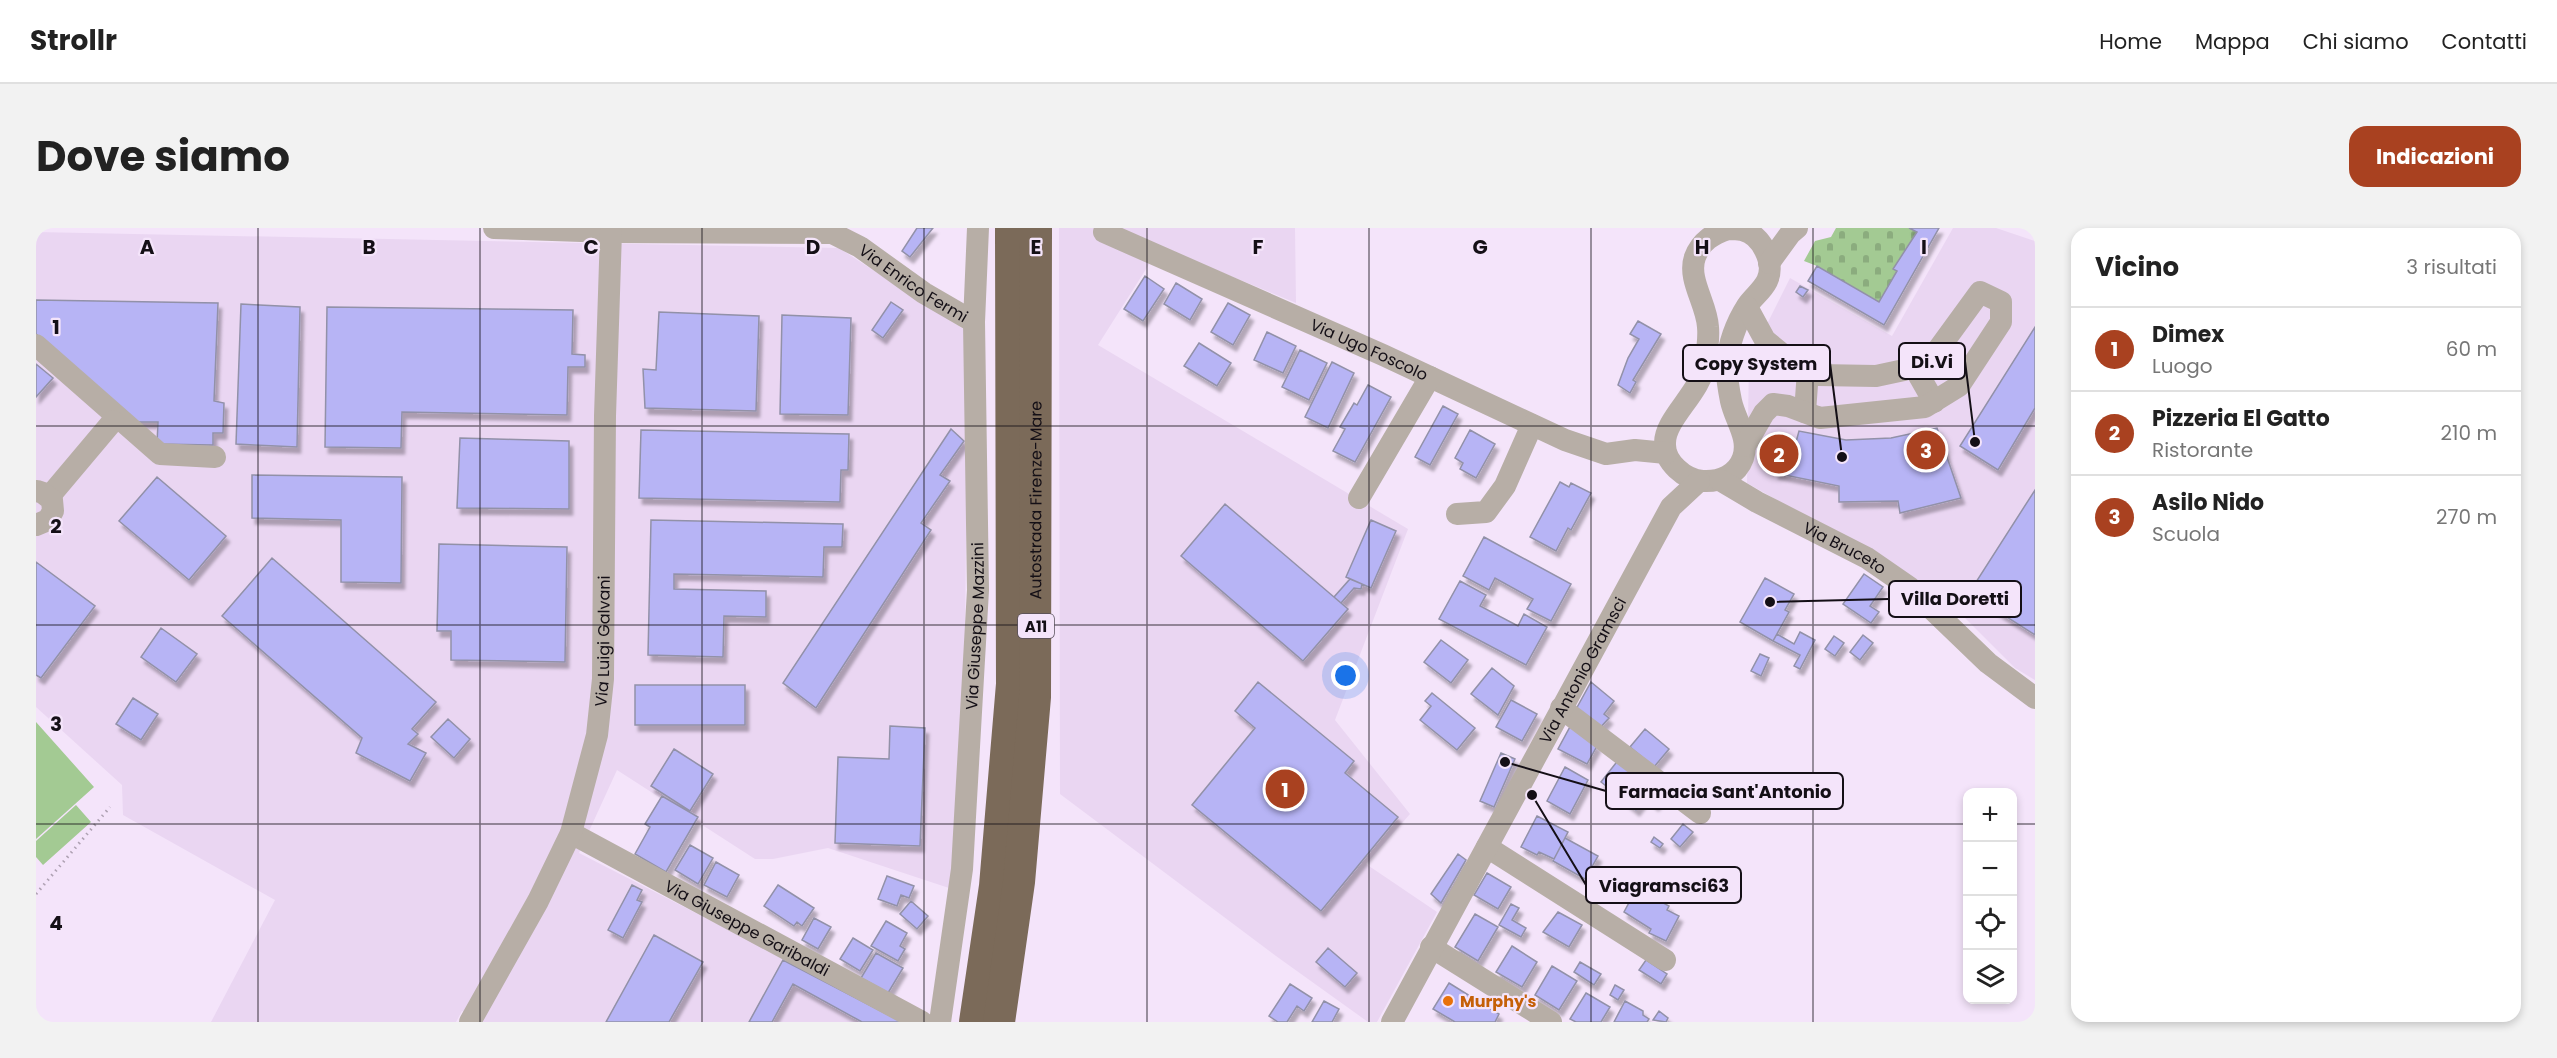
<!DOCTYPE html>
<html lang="it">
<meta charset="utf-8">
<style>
:root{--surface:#fff;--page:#f2f2f2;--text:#222;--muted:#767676;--line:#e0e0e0;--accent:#a94120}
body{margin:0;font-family:Poppins,sans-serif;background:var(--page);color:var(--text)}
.controls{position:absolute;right:18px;bottom:18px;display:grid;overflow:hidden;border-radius:12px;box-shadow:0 3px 9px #0003}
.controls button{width:54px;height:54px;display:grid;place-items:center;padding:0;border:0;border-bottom:2px solid var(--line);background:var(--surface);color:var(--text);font:30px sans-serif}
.you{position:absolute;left:1310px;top:448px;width:21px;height:21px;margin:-15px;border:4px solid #fff;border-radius:50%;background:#1a73e8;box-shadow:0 0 0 9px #1a73e833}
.badge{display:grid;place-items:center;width:39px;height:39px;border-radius:50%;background:var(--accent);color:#fff;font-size:20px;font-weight:700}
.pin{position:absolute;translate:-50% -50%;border:3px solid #fff;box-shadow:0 2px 6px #0006}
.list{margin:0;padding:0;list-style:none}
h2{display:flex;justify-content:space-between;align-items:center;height:78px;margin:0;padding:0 24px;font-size:26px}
h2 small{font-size:20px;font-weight:400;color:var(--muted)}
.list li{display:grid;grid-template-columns:39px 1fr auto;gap:18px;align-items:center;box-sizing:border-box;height:84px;padding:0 24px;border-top:2px solid var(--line)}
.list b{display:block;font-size:22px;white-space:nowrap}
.list p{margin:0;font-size:20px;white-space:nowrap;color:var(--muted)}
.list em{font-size:20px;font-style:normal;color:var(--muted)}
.icon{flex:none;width:33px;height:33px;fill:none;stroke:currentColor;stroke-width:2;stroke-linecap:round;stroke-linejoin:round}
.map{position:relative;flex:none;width:1999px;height:794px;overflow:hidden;border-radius:18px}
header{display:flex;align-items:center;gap:36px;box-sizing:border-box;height:84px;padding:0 30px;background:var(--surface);border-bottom:2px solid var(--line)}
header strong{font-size:28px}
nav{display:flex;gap:33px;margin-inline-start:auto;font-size:21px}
.intro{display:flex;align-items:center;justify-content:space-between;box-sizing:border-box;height:144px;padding:0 36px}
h1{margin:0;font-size:42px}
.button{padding:15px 27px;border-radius:18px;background:var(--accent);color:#fff;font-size:21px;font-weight:700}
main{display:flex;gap:36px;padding:0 36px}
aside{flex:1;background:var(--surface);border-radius:18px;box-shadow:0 3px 9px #0003}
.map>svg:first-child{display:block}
</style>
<header>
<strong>Strollr</strong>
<nav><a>Home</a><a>Mappa</a><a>Chi siamo</a><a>Contatti</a></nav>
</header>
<div class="intro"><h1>Dove siamo</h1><a class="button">Indicazioni</a></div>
<main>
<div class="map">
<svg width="1999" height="794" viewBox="0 0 1999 794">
<defs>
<pattern id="cemetery-stones" width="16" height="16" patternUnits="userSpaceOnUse" patternTransform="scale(1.5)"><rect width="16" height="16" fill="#a3ca93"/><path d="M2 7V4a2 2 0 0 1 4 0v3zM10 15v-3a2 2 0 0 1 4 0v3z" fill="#8bac7e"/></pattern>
<filter id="shadow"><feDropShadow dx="3.5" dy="6" stdDeviation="1.5" flood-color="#0004"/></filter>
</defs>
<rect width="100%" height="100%" fill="#f4e4fa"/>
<path fill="#ead6f2" d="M1023 0H1259L1260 75 1124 19 1062 117 1372 301 1299 492 1374 586 1330 636 1401 684 1341 794H1332L1240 728 1024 566Z
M1917 0H1960L1999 13V452L1979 440 1904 365 1711 255 1713 132 1754 50 1856 108Z
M0 4 803 20 932 104 928 519 916 661 792 620 737 631H719L581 542 543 625 872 794H447L426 783 420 794H175L239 672 87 587 86 557 0 479Z"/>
<path fill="url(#cemetery-stones)" d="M1800 0H1903L1848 97 1772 53 1781 38 1768 33 1779 13 1795 9Z"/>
<path fill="#a3ca93" d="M0 494 58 559 0 611Z
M40 577 55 594 7 637 0 629V613Z"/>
<path fill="#b7b4f5" stroke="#9291a8" stroke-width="1.5" filter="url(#shadow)" d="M881 0H897L874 29 866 23Z
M1873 0H1903L1848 97 1772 53 1781 38 1843 74 1861 43 1857 41 1881 4Z
M1109 48 1128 61 1107 93 1088 81Z
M1140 55 1166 71 1154 92 1128 76Z
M1764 58 1772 62 1767 69 1760 64Z
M0 72 182 75 178 173 188 175 187 205H177V217L121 216 122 194H101L0 106Z
M855 74 867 82 847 110 836 102Z
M1192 75 1214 87 1197 117 1175 104Z
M205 76 264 79 261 219 200 216Z
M291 79 537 82 536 126 549 127V139H532L531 187 366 184 365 220 289 219Z
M623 84 723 88 720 183 609 180 607 141 620 142Z
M746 87 815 90 812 187 744 186Z
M1602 93 1625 106 1597 152 1600 154 1594 165 1582 157 1592 130 1603 111 1594 106Z
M1999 99V180L1962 242 1924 218Z
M1231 104 1260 118 1247 145 1218 132Z
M1163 115 1195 135 1181 158 1148 138Z
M1264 122 1291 135 1273 172 1246 159Z
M1296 134 1318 145 1292 200 1269 189Z
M0 136 17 150 0 169Z
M1332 157 1355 169 1319 234 1297 223 1309 201 1304 199 1318 175 1321 177Z
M1407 178 1422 186 1394 237 1379 229Z
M1901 200 1925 270 1864 285 1862 273 1803 274V258L1739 245 1746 210 1760 214 1763 203 1810 212 1855 210Z
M915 201 928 213 904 247 914 253 885 295 895 302 780 480 747 455Z
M605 202 813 206 812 242H805L804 274 603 270Z
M1434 202 1459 216 1440 250 1424 241 1427 235 1419 230Z
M424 210 533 213V281L421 280Z
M216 247 366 249 365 355 305 354V292L216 290Z
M121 249 190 308 153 352 83 293Z
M1524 254 1533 259 1535 255 1555 265 1535 302 1532 300 1520 323 1494 309Z
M1999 262V407L1933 365Z
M1189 276 1312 381 1267 433 1145 328Z
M615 292 807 296 806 319H788L787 349 638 346V361L730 363V389L688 388 687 429 612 427Z
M1335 292 1360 303 1335 360 1310 349Z
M1448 309 1535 356 1515 393 1491 381 1497 371 1459 350 1453 362 1427 348Z
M403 316 531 319 529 434 415 432V403H401Z
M236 330 400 474 376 501 382 506 372 516 390 525 374 553 320 525 326 510 186 388Z
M0 334 59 378 5 450 0 447Z
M1828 346 1847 359 1834 378 1843 384 1835 395 1807 376Z
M1729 350 1758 366 1749 382 1753 384 1737 413 1704 394Z
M1314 351 1326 356 1325 361 1318 360 1305 375 1298 369Z
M1424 353 1450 367 1444 378 1482 398 1488 386 1511 399 1490 437 1403 391Z
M125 400 161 426 140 454 105 429Z
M1764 404 1779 412 1764 441 1758 438 1764 427 1737 413 1741 406 1758 416Z
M1827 407 1837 415 1824 432 1814 424Z
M1798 408 1808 415 1799 428 1789 421Z
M1405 412 1432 432 1415 455 1388 434Z
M1724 426 1733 430 1725 448 1715 443Z
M1456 440 1478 458 1462 487 1435 466Z
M1222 454 1318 533 1309 545 1362 589 1285 683 1156 577 1219 500 1199 483Z
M1555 454 1578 473 1568 486 1573 490 1562 502 1539 483Z
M599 457H709V497H599Z
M1396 465 1439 500 1421 522 1384 492 1395 478 1389 473Z
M97 470 122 486 105 512 80 496Z
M1475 472 1501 486 1486 513 1460 499Z
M412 491 434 511 418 530 395 509Z
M1535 497 1561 518 1551 536 1522 521Z
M854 498 889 500 884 618 799 615 802 529 853 531Z
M1609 501 1633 521 1618 539 1594 519Z
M638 521 677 546 654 583 615 558Z
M1465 525 1479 531 1458 579 1444 573Z
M1583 531 1625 570 1619 577 1610 569 1600 582 1565 554Z
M1529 539 1552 552 1534 586 1511 573Z
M626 568 662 589 630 644 599 626 614 599 609 596Z
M1501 588 1532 604 1518 631 1503 624 1501 627 1485 619Z
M1647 596 1657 604 1644 619 1635 611Z
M1618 609 1627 616 1624 620 1615 614Z
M1529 610 1562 628 1549 651 1517 633Z
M654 617 677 630 662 656 639 642Z
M1422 626 1430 632 1405 675 1395 666Z
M680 634 703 647 691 669 668 657Z
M1451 645 1475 659 1462 681 1438 667Z
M851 648 878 658 873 670 865 667 861 678 842 671Z
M596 657 606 662 601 672 606 674 587 710 572 702Z
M742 657 778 680 766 698 761 694 758 698 728 678Z
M1602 658 1619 667 1618 670 1633 678 1631 682 1643 688 1630 713 1613 705 1615 701 1588 684Z
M875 673 892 688 881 701 864 686Z
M1475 676 1483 680 1476 692 1490 700 1485 709 1463 697Z
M1522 684 1546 697 1533 719 1507 704Z
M1439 686 1462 699 1442 733 1419 719Z
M778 690 795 699 782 721 766 712Z
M850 693 871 705 864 718 869 721 862 733 835 718Z
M618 707 667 734 633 794H570Z
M817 710 837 722 824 743 804 731Z
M1476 718 1501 734 1486 759 1460 744Z
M1292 720 1321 745 1309 759 1280 734Z
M840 725 867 740 852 765 825 750Z
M747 732 866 794H826L757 756 736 794H713Z
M1610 732 1631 746 1625 756 1603 742Z
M1544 734 1565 746 1558 757 1538 744Z
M1516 738 1541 753 1523 782 1499 767Z
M1413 755 1463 786 1459 794H1419L1397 781Z
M1254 756 1276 770 1268 783 1261 778 1251 794H1242L1233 788Z
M1579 757 1588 762 1582 772 1574 767Z
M1550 765 1574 779 1565 794H1540L1534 791Z
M1288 773 1303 781 1296 794H1276Z
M1589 773 1607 783V787L1613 791 1611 794H1578Z
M1623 783 1632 790 1630 794 1617 792Z"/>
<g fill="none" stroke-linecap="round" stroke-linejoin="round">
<path stroke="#aea1b2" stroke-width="3" stroke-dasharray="1.5 4.5" stroke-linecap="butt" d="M0 666 74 579"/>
<g stroke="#b7aea6" stroke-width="22">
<path id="s1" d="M458 0 575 4 796 5 824 19 888 65 938 94"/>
<path d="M1692 1C1697 1 1702 1 1706 2 1725 6 1740 35 1731 53 1726 63 1717 69 1711 78 1700 95 1692 117 1691 137 1690 148 1693 163 1695 173 1699 192 1714 210 1707 230 1701 247 1684 254 1667 253 1649 252 1628 234 1629 215 1629 190 1665 165 1669 135 1671 124 1673 110 1672 99 1671 76 1651 51 1659 29 1665 13 1677 6 1692 1Z"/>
<path id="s2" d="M1068 4 1347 127 1529 212 1570 226 1599 222 1630 225"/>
<path d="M1733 35 1754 6 1761 0"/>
<path d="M0 117 124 226 179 229"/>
<path d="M1877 137 1898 174"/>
<path d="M1769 184 1772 143"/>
<path d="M1709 218 1728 185 1737 176 1752 178 1784 190 1889 179 1923 158 1965 94V74L1944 64 1901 123 1868 142 1840 148 1782 147 1772 143 1751 130 1729 112 1711 79"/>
<path id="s3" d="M1684 252 1721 274 1831 330 1873 359 1952 435 1999 470"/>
<path d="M13 269 77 193"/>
<path d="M1323 270 1394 149"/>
<path d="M1421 286 1450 284 1469 258 1496 197"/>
<path d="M0 297 12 292 17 283 16 272 7 265 1 263"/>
<path d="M1525 480 1664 585"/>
<path id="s4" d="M535 605 886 794"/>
<path d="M1451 619 1629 732"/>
<path d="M1395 719 1515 794"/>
<path id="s5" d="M434 794 502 673 535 605 561 507 567 451 569 188 575 4"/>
<path id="s6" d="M904 794 926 641 942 362 938 94 942 0"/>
<path id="s7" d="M1356 794 1635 279 1663 253"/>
</g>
<g stroke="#7b6a59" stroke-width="32">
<path d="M939 794 959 658 976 456 975 0"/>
<path id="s8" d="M963 794 983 654 999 469 1000 0"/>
</g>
</g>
<path fill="none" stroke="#140f16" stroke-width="1.5" stroke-opacity="0.55" d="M222 0V794M444 0V794M666 0V794M888 0V794M1111 0V794M1333 0V794M1555 0V794M1777 0V794M0 198H1999M0 397H1999M0 596H1932M1976 596H1999"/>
<circle fill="#e8710a" stroke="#f4e4fa" stroke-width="2" cx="1412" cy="773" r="6"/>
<g text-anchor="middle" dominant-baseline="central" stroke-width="4.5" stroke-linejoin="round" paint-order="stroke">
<rect fill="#f4e4fa" stroke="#574f5a" stroke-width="1.5" x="982" y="386" width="36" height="24" rx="4.5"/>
<g font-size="15" font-weight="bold" fill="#140f16">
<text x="1000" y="398">A11</text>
</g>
<g font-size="16" fill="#140f16" stroke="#f4e4fa">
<text stroke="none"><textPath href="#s1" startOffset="434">Via Enrico Fermi</textPath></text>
<text stroke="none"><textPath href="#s2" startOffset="290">Via Ugo Foscolo</textPath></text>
<text stroke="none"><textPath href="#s8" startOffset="524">Autostrada Firenze-Mare</textPath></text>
<text stroke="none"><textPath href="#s3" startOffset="142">Via Bruceto</textPath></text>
<text stroke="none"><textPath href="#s6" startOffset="398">Via Giuseppe Mazzini</textPath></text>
<text stroke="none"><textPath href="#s5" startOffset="410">Via Luigi Galvani</textPath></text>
<text stroke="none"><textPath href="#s7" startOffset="400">Via Antonio Gramsci</textPath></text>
<text stroke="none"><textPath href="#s4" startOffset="200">Via Giuseppe Garibaldi</textPath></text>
</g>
<g font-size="16" font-weight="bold" fill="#c56008" stroke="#f4e4fa" text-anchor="start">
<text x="1424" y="773">Murphy's</text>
</g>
</g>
<g font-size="20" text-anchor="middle" font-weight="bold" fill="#140f16" stroke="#f4e4fa" stroke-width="4.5" stroke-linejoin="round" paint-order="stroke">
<text x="111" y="26">A</text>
<text x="333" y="26">B</text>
<text x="555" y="26">C</text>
<text x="777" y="26">D</text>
<text x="1000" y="26">E</text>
<text x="1222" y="26">F</text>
<text x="1444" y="26">G</text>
<text x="1666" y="26">H</text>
<text x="1888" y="26">I</text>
<text x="20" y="106">1</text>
<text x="20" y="305">2</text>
<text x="20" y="503">3</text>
<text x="20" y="702">4</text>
</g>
<path fill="none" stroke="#140f16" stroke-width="2" d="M1939 214L1929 133M1806 229L1794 135M1734 374L1853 371M1469 534L1570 563M1496 567L1550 657"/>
<g fill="#140f16" stroke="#f4e4fa" stroke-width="2">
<circle cx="1939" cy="214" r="6"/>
<circle cx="1806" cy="229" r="6"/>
<circle cx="1734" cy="374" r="6"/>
<circle cx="1469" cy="534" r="6"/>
<circle cx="1496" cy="567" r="6"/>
</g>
<g fill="#f4e4fa" stroke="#140f16" stroke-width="2">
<rect x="1863" y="115" width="66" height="36" rx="6"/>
<rect x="1647" y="117" width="147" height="36" rx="6"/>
<rect x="1853" y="353" width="132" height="36" rx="6"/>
<rect x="1570" y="545" width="237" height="36" rx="6"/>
<rect x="1550" y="639" width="155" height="36" rx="6"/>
</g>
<g font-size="18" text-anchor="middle" font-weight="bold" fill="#140f16">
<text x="1896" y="140">Di.Vi</text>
<text x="1720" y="142">Copy System</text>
<text x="1919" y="377">Villa Doretti</text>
<text x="1689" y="570">Farmacia Sant'Antonio</text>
<text x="1628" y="664">Viagramsci63</text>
</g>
</svg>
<div class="controls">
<button>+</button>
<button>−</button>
<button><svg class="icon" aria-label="locate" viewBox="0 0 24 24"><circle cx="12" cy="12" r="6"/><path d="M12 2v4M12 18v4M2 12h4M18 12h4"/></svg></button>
<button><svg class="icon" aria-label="layers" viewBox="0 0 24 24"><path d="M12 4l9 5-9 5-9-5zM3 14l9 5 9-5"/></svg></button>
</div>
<div class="you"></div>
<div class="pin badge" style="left:1249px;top:561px">1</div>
<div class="pin badge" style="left:1743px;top:226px">2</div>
<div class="pin badge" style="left:1890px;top:222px">3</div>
</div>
<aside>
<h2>Vicino<small>3 risultati</small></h2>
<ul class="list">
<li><span class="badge">1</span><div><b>Dimex</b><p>Luogo</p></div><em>60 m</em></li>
<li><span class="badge">2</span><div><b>Pizzeria El Gatto</b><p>Ristorante</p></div><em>210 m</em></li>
<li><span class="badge">3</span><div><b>Asilo Nido</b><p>Scuola</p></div><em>270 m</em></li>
</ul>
</aside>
</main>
